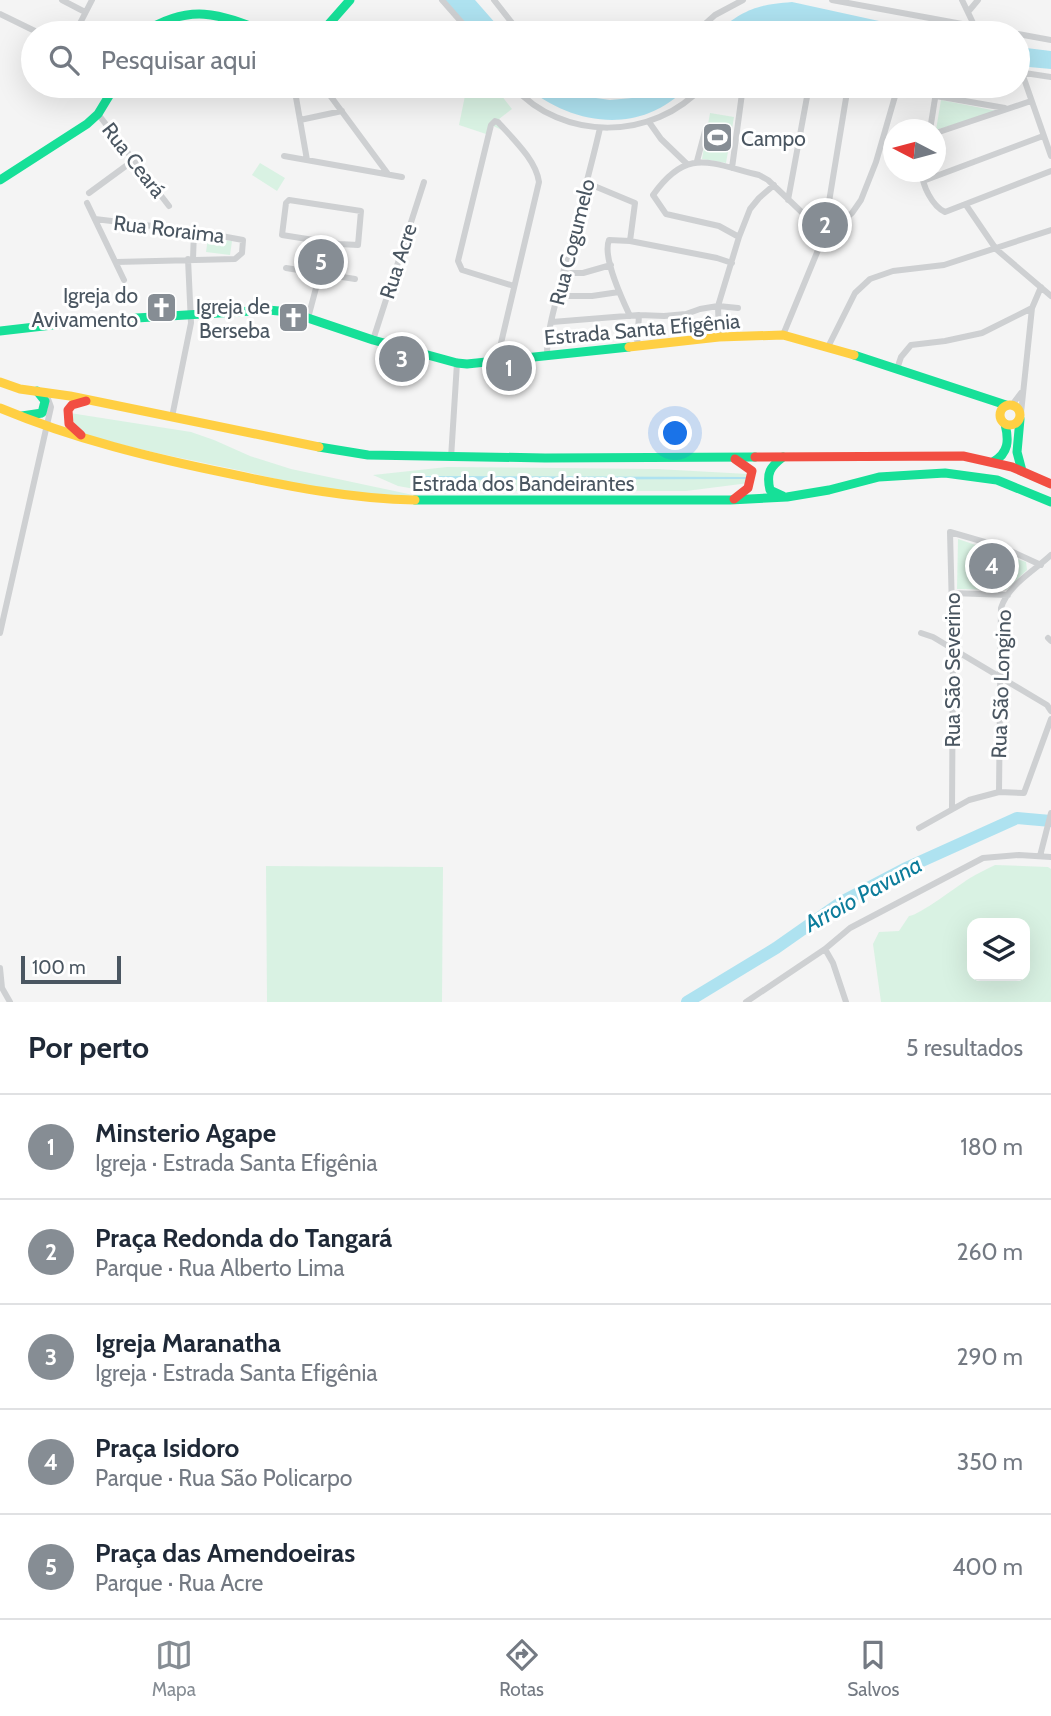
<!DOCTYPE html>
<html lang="pt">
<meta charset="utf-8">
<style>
:root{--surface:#fff;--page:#f2f2f3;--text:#1f2937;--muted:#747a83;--line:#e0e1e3;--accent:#868d94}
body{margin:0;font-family:Cabin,sans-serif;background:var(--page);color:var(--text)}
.controls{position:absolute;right:21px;bottom:21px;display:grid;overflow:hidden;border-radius:14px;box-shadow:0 7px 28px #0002}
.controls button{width:63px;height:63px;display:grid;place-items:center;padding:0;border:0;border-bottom:2px solid var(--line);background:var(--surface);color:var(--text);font:35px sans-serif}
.compass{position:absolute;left:883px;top:119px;width:63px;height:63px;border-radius:50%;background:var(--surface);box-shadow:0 7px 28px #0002;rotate:276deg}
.scale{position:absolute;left:21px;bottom:18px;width:100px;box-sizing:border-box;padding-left:7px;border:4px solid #4a5661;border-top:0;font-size:19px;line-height:24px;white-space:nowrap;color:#4a5661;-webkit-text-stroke:5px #fff;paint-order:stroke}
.you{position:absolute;left:676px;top:434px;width:24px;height:24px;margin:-18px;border:5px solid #fff;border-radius:50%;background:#1a73e8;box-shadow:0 0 0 10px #1a73e833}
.badge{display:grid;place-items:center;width:46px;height:46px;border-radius:50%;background:var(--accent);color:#fff;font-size:23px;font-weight:700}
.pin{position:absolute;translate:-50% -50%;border:4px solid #fff;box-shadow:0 2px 7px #0006}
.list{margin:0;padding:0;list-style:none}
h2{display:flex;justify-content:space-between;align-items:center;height:91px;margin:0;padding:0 28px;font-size:30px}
h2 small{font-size:23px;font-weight:400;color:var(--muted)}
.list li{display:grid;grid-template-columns:46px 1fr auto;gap:21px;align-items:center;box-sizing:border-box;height:105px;padding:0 28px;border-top:2px solid var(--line)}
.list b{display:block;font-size:26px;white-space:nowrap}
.list p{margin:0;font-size:23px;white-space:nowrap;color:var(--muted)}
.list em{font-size:23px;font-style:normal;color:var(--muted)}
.icon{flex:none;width:38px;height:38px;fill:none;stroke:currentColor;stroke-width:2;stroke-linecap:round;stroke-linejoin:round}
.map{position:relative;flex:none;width:1051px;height:1002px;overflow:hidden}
.search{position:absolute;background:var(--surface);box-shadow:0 7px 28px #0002;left:21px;right:21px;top:21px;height:77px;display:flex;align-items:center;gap:18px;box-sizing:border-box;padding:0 24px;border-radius:38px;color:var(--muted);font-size:26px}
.sheet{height:616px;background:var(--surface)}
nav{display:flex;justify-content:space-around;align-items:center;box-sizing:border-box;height:98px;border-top:2px solid var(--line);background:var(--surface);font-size:19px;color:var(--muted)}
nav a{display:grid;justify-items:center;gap:4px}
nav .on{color:var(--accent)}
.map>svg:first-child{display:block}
</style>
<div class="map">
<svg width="1051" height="1002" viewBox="0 0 1051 1002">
<rect width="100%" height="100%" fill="#f4f4f4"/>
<path fill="#d9f2e3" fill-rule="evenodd" d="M467 86H494L512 109 499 119 502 130 493 126 486 134 459 125Z
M941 100 997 111 936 130Z
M710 113 734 117 726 163 702 159Z
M260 163 285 178 277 191 252 175Z
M208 238 232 241 230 255 206 252Z
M310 245 336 249 331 279 306 275Z
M70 413 191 432 214 440 250 456 291 469 413 495C359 502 288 481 233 469 181 458 128 448 77 432Z
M447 467 657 469 748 474 749 483 686 491H426L398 486 373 475Z
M958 539 1026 562 1027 570 1006 590 957 589Z
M995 865 1048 867 1051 869V1002H881L873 944 879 932 899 931 909 916C920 915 957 886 970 878 978 873 987 869 995 865ZM972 923H1025V976H972Z
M266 866 443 867 442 1002H267Z"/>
<path fill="#aee2f0" d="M444 0H475L504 33H475Z
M792 2 934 33H861L789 21 767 23 744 33H714C745 10 753 5 792 2Z
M1018 47 1051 51V69L1018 66Z
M525 86H557L582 96 610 100 632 98 662 86H691C678 96 665 107 649 113 607 130 558 114 525 86Z
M414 476 747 477V479L414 480Z"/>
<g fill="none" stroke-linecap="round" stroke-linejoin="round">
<path stroke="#aee2f0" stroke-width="12" d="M687 1002 776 948 843 901 904 869 1017 818 1051 821"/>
<path stroke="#ced0d2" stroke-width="6" d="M62 0 85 12
M442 0 471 33
M494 0 520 33
M832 0 1011 33
M962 0 975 27
M968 12 978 0
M0 14 39 33
M75 33 92 0
M695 33 715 15 743 0
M763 33 786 29 816 33
M1018 34 1051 40
M1018 72 1051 77
M1022 73 1051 156
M294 86 307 160
M323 86 388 174
M513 86C562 142 654 141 703 86
M594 86H626
M936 96 1005 108
M98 114 169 206
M300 120 342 111
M649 122 661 139 687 164
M930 130 937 86
M936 133 1031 101
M284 156 402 177
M697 161 705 131
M732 168 743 86
M922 172C922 185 932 206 945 212L1051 171
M923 181 1043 136
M587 183 635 203 630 241
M89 193 134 160
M289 200 361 211 358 245 339 244 282 235 286 203Z
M788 200 809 86
M87 203 124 280
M966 205 996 249 1051 296
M95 219 194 231 243 240 242 253 235 259 116 262
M811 221 827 214 848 86
M739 237 719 226 666 214 653 195C687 147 709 163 759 175L768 180 811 221 823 238
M193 259 194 231
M286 268 355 279
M305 271 310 240
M563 273H583L611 265
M334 276 339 244
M557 296H592L619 292
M630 316C622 299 602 257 609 240L630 241 717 258 732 263
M308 318 320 273
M552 322 639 315 664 316 686 314 700 309 718 306 738 308
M783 335 823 238 852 213 861 200 876 162 898 86
M719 337 718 306 739 237 750 209 759 198 774 185
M373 340 424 182
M637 347 639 315
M828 347 855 293 870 279 893 271 944 265 1051 230
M547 355C547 332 554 309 560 286 572 233 588 181 600 128
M497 360 539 182C536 160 513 139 498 122L495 121 491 125 458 261 462 270 514 286
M897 369 901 357 911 345 945 341 982 333 1032 308
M1012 405 1021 393
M1021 413 1032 308 1041 287
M172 417 191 323 188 259
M451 458 457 363
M952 593 1008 595
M0 633 51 407 47 396
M921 633 933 637 1047 705 1051 711
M1048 638 1051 641
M999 792 1001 608C1008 585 1034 571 1051 555
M952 809 953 649 950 532 1002 547 1041 565
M919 828 969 800 999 792 1024 793 1051 719
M1040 856 1051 813
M825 949 833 963 846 1002
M0 968 2 988 10 1002
M746 1002 825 949 850 928 983 858 1019 855 1051 857"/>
<path stroke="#16e098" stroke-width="9" d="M143 33C189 3 219 13 267 33
M315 33 328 25 350 0
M0 180 87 124 98 114 115 86
M0 331 87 321 268 310 290 312 373 340 457 363 467 364 629 347
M854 355 1006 405
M22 416 42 413 45 401 37 391
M1020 419 1017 452 1022 471
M319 447 368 455 545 458 755 457
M783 457C770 467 766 473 770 490L783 496
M993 462C1009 453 1009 440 1005 424
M415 500H730L787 497 829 490 879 477 945 473 997 480 1051 502"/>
<path stroke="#ffcf43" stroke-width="9" d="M629 347 719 337 783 335 854 355
M0 382 20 389 70 396 319 447
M1000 415a10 10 0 1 1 20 0a10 10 0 1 1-20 0Z
M0 408C74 439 152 458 231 474 292 487 353 499 415 500"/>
<path stroke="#f24e42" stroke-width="9" d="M81 435 69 424 68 410 72 405 86 401
M755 457 963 456 1012 467 1051 484
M734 499 748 488 752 471 735 459"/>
</g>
<defs>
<symbol id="stadium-square" viewBox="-11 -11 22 22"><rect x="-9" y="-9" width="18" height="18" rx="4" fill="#868d94" stroke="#fff"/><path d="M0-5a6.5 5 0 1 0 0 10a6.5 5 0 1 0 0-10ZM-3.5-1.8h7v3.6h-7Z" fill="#fff"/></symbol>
<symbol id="church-square" viewBox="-11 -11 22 22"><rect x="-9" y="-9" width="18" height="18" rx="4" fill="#868d94" stroke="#fff"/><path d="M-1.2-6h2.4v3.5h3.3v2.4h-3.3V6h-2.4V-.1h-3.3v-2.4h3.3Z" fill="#fff"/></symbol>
</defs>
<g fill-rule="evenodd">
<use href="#stadium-square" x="700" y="120" width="35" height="35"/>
<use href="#church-square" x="144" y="290" width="35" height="35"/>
<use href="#church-square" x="276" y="300" width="35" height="35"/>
</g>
<g text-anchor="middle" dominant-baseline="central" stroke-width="6" stroke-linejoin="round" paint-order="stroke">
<g font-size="21" fill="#4a5661" stroke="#fff" text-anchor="end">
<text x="741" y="138" text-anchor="start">Campo</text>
<text x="138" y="295">Igreja do<tspan x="138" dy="24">Avivamento</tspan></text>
<text x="270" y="306">Igreja de<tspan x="270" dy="24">Berseba</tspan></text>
</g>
<g font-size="21" fill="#4a5661" stroke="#fff">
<text transform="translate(134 160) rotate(52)">Rua Ceará</text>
<text transform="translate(169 229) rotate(7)">Rua Roraima</text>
<text transform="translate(572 242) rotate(-76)">Rua Cogumelo</text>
<text transform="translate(398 261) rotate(-72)">Rua Acre</text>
<text transform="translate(642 329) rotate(-5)">Estrada Santa Efigênia</text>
<text x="523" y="483">Estrada dos Bandeirantes</text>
<text transform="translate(952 670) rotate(-90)">Rua São Severino</text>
<text transform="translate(1001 684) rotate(-88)">Rua São Longino</text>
</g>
<g font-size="23" font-style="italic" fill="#0c7c9b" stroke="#fff">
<text transform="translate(863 894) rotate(-29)">Arroio Pavuna</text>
</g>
</g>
</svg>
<div class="controls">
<button><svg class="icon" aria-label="layers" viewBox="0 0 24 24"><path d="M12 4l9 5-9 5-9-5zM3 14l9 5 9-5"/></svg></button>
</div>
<svg class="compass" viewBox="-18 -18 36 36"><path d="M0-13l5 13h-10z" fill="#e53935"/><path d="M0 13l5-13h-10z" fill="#747a83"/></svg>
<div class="scale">100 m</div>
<div class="you"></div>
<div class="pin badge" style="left:509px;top:368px">1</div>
<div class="pin badge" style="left:825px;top:225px">2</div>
<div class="pin badge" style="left:402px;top:359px">3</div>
<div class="pin badge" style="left:992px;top:566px">4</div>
<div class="pin badge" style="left:321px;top:262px">5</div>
<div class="search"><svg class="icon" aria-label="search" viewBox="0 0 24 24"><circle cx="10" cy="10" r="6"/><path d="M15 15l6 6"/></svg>Pesquisar aqui</div>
</div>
<section class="sheet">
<h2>Por perto<small>5 resultados</small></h2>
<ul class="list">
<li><span class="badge">1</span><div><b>Minsterio Agape</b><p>Igreja · Estrada Santa Efigênia</p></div><em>180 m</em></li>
<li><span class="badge">2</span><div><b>Praça Redonda do Tangará</b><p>Parque · Rua Alberto Lima</p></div><em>260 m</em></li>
<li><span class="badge">3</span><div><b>Igreja Maranatha</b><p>Igreja · Estrada Santa Efigênia</p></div><em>290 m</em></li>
<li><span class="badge">4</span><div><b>Praça Isidoro</b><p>Parque · Rua São Policarpo</p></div><em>350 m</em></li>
<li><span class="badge">5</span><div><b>Praça das Amendoeiras</b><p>Parque · Rua Acre</p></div><em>400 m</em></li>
</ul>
</section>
<nav>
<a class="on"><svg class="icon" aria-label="map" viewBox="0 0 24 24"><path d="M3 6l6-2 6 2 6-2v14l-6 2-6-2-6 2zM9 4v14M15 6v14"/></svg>Mapa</a>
<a><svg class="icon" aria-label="directions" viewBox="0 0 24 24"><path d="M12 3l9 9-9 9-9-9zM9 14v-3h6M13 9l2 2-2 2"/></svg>Rotas</a>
<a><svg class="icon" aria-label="saved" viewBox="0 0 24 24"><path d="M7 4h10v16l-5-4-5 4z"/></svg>Salvos</a>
</nav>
